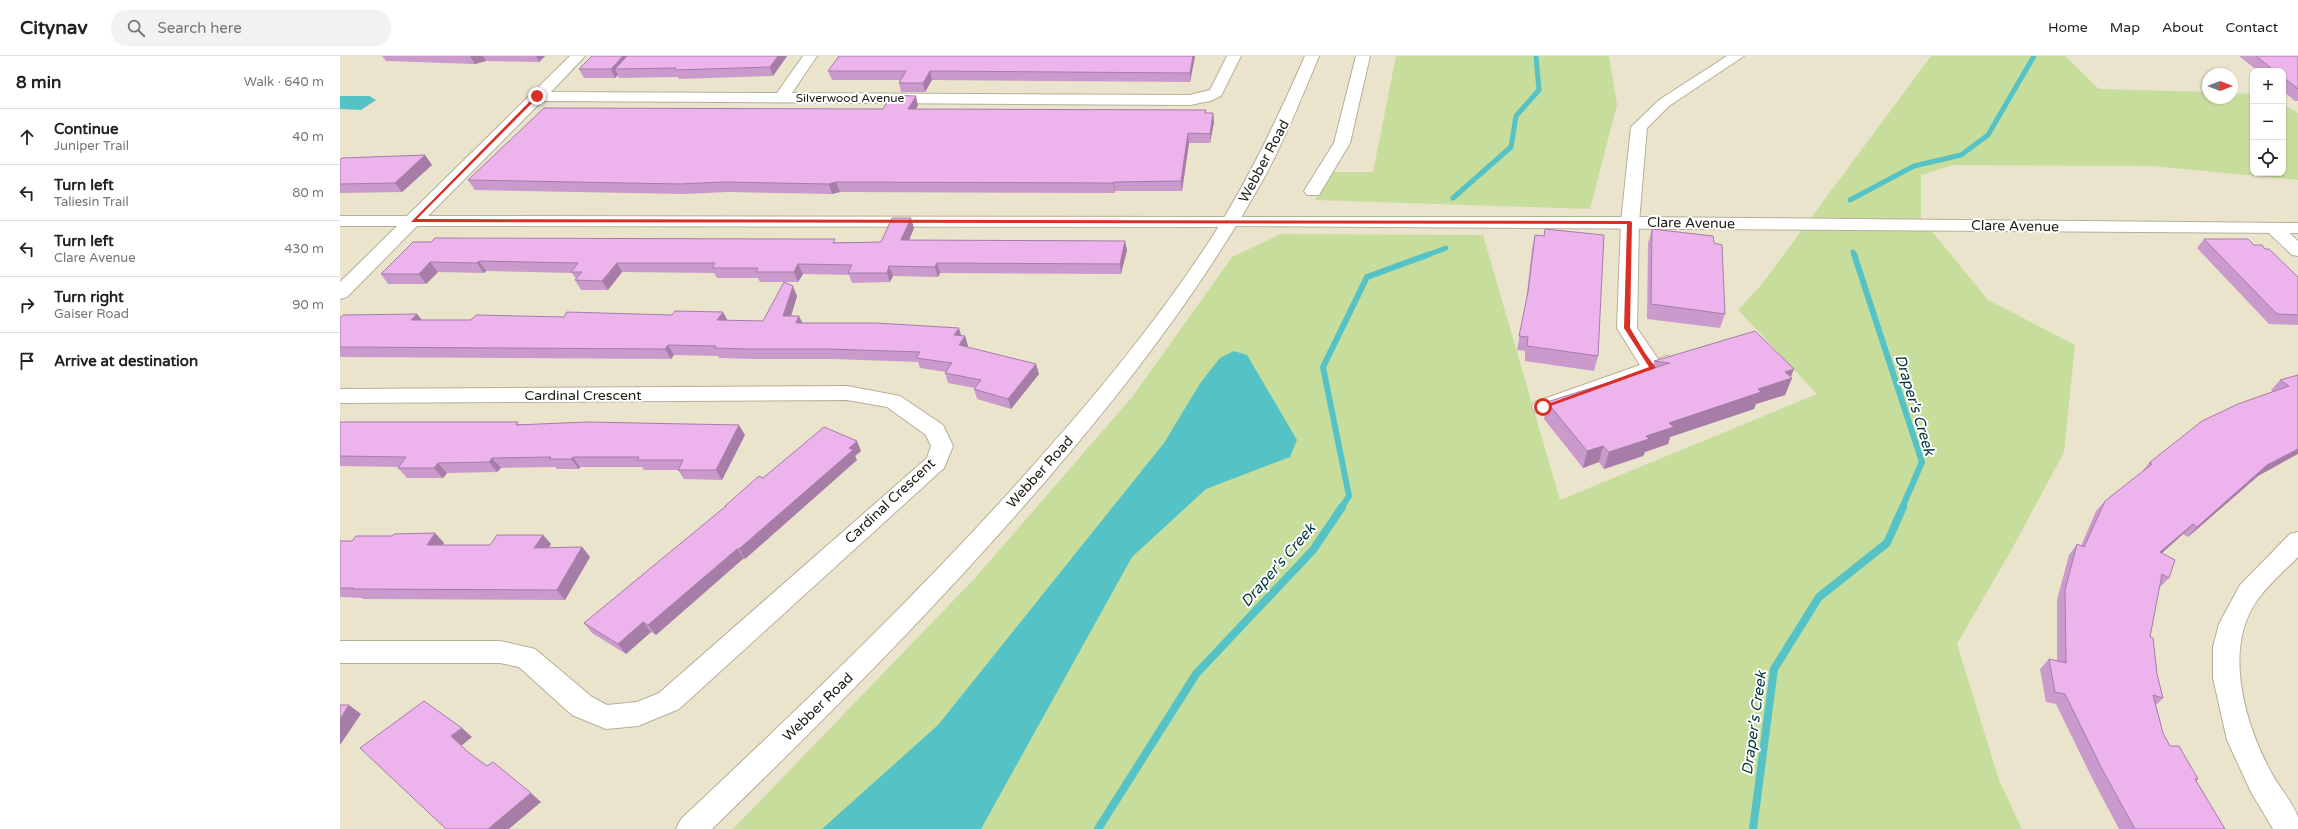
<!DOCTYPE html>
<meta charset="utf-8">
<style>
:root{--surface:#fff;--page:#f2f2f2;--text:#222;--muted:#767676;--line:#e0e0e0}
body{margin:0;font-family:"Varela Round",sans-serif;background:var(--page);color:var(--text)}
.controls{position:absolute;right:12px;top:12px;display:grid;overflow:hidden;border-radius:8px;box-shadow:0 1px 3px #0004}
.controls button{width:36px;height:36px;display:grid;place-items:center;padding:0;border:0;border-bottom:1px solid var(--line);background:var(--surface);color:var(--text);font:20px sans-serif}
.compass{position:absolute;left:1862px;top:12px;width:36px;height:36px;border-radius:50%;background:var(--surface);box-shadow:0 1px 3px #0004;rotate:90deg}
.stop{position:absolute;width:12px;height:12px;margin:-9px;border:3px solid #d93025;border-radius:50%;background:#fff}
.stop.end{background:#d93025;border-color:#fff;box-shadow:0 1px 4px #0008}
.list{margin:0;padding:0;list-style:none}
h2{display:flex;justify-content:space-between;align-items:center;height:52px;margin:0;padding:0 16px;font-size:17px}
h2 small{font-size:13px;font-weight:400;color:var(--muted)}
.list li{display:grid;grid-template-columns:26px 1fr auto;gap:12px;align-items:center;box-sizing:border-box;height:56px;padding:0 16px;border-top:1px solid var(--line)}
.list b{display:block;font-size:15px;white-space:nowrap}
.list p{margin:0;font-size:13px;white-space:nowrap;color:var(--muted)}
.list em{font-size:13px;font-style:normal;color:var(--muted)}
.icon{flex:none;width:22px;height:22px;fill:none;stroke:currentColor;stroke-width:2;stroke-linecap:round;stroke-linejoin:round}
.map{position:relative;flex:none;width:1958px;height:773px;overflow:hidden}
header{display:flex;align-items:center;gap:24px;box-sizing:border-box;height:56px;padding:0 20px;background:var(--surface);border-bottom:1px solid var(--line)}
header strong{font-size:19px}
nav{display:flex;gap:22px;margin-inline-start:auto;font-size:14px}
.search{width:280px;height:36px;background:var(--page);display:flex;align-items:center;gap:10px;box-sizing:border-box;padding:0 14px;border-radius:16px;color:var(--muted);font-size:15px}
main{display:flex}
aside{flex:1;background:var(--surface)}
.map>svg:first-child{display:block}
</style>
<header>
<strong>Citynav</strong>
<div class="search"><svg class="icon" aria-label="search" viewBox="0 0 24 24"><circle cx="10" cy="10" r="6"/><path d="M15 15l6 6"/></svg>Search here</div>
<nav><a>Home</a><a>Map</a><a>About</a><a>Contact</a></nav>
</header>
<main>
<aside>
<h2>8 min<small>Walk · 640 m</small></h2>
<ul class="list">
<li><svg class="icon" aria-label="ahead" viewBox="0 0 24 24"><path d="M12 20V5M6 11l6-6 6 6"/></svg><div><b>Continue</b><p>Juniper Trail</p></div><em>40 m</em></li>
<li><svg class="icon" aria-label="left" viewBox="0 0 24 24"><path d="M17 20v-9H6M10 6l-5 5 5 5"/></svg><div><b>Turn left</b><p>Taliesin Trail</p></div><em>80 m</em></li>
<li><svg class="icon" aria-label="left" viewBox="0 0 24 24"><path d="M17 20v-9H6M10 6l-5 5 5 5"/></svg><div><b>Turn left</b><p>Clare Avenue</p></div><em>430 m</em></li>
<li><svg class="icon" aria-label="right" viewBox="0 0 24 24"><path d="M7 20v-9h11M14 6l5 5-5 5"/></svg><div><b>Turn right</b><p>Gaiser Road</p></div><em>90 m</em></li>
<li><svg class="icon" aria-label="arrive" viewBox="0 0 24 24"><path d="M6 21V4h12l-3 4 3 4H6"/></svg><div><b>Arrive at destination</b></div></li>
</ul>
</aside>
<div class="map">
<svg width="1958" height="773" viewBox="0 0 1958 773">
<rect width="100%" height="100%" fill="#ebe4cc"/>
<path fill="#c7dd9c" d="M1056 0H1269L1277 49 1250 153 975 144 988 116H1033Z
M1591 0H1725L1759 33 1868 36V42H1892V37L1913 38V117H1943V48L1958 57V124L1812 110 1613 109 1581 119V162L1648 244 1735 289 1724 396 1673 491 1617 588 1659 724 1682 773H393L636 521 792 341 892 201 941 178 1143 179 1220 444 1477 338 1398 254 1422 228Z"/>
<path fill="#55c2c6" d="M0 40H29L36 44 21 54 0 53Z
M894 295 907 299 957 384 950 401 866 433 792 501 641 773H482L598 669 824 387 861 326 880 302Z"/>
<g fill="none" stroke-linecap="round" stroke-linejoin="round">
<path stroke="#55c2c6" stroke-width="5" d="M1113 142 1171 91 1176 60 1199 34 1196 0
M1510 144 1574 110 1621 99 1648 79 1694 0
M1513 196 1514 199
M1087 199 1106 192"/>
<path stroke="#55c2c6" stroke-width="6" d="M1514 198 1582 406 1562 452
M1001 452 1009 440 983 311 1027 221 1090 198"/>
<path stroke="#55c2c6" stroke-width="8" d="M758 773 856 618 973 494 1002 451
M1413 773 1434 613 1479 541 1547 487 1563 451"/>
<defs>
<path id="minor" d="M230 0H245L211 36 437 37 463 0H477L452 37 850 39 870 34 887 0H901L881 40 870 45 850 49 202 45 88 160 890 161 896 162 899 166 896 170 890 171 77 170 7 241 0 243V226L57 170H0V160H67Z
M1016 0H1030L1010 87 979 139H967L964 135 994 87Z
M1387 0H1404L1329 50 1307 72 1299 166 1297 272 1318 303 1327 300 1334 302 1337 307 1334 312 1211 356 1203 358 1195 356 1192 351 1195 346 1300 309 1277 272 1281 166 1291 71 1319 44Z
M1935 168 1941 169 1958 185V200L1952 199 1929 177 1926 173 1929 169Z
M507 330 560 340 603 369 613 390 604 412 339 653 298 670 266 673 232 659 179 611 160 607H0V585H160L195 593 252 641 267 649 297 646 319 637 587 402 591 390 586 379 547 351 507 344 0 347V333Z
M1958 476V501C1945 514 1929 528 1918 543 1882 592 1905 668 1931 716 1937 728 1955 750 1958 761 1958 764 1958 769 1958 773H1933L1911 736 1887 684 1873 622V591L1879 568 1900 529 1950 478Z"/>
<path id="tertiary" d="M890 161H1290L1958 167V177L884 170 881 166 884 162Z"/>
<path id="secondary" d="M965 0H979C962 41 945 83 924 122 862 233 785 333 703 428 598 550 486 662 372 773H336L341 763C461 650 580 537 690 413 756 339 820 262 874 178 910 121 938 61 965 0Z"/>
</defs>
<use href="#minor" stroke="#b6af98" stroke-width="2"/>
<use href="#tertiary" stroke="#b6af98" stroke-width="2"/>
<use href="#secondary" stroke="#b6af98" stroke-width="2"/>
<use href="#minor" fill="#fff" fill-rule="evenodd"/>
<use href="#tertiary" fill="#fff" fill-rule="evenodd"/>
<use href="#secondary" fill="#fff" fill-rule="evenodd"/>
</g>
<path fill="#cb9acc" d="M42 0H205L199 6 146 5 135 8 46 5Z
M252 0H447L433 20 339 23 338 21 279 22 278 19 275 22H244L239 13Z
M499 0H855L850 26 592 24 585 36H561L559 27 560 24H492L488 15Z
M1899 0H1958V45H1955L1943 35V15H1918Z
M578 49 576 53 866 54V57H873L874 66 870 87H849L842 135H775V137L500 136 492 138 388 136 345 138 135 134 128 124 543 53Z
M85 99 92 109 62 136 0 137V104Z
M574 172 569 184 785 185 787 194 781 218 600 217 598 221 553 220 550 226 512 227 509 219 463 218 458 226H420L418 222H377L374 217 282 216 268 234H241L235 224 236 223 232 217 146 215 144 217 98 216 86 228H48L41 218 73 186H541Z
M1205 173 1258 300 1254 315 1185 305V295L1177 294 1186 246 1192 193 1195 179 1204 180Z
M1312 173 1374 187 1385 258 1380 272 1307 263 1308 187Z
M1864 183 1914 189 1958 221V269L1929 268 1857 192Z
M457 240 451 260 463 267 625 280 628 290 627 291 699 318 671 353 637 343 634 333 635 332 608 327 605 317 606 316 580 312 578 306 493 303H413L379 302 378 300 334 299 331 303 0 301V262L77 258 82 264 423 265Z
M1314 305 1451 321 1452 322 1445 339 1416 348 1414 353 1330 381 1328 388 1305 396 1303 400 1264 413 1259 406 1243 412 1204 363 1207 346 1312 313Z
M1958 319 1918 420 1848 481 1843 478 1822 497 1829 522 1819 532 1810 581 1817 618 1823 642 1816 649 1823 677 1830 690 1858 723 1856 725 1885 773H1779L1752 722 1716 648 1706 646 1700 613 1709 603 1717 605V544L1729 499 1737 488 1741 490 1756 455 1765 445 1801 417 1809 407 1933 336 1931 334 1940 324Z
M0 366 179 368 405 379 382 424 344 423 338 414H304L302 411H240L239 413H217L215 411 161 412 157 416 107 417 103 422H67L58 412V411L0 410Z
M521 395 515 400 517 404 405 503 404 502 316 579 311 576 286 598 252 577 244 567 385 451V450L423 422Z
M95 477 104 487 103 489H150L203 479 211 488 209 492 242 491 250 501 225 544 23 543 22 542 0 541V485H12L52 480Z"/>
<path fill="#a57da6" d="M130 0H143L146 5 135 8Z
M196 0H205L199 6Z
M283 0H289L275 13 278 19 275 22 271 13Z
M438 0H447L433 20 430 11Z
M853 0H855L850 26V17Z
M590 15 592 24 585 36 583 27Z
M576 40 578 49 571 62 568 53Z
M873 57 874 66 870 87V78Z
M848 77 849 87 842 135 841 125Z
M85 99 92 109 62 136 55 127Z
M496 126 500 136 492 138 489 128Z
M774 126 775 135V137L773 127Z
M571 162 574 172 565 194 561 184Z
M785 185 787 194 781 218 780 208Z
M139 205 146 215 144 217 137 207Z
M90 206 98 216 86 228 79 218Z
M277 207 282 216 268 234 262 225Z
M597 207 600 217 598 221 595 211Z
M458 208 463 218 458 226 454 216Z
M549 210 553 220 550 226 547 217Z
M453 230 457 240 448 270 443 260Z
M383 256 388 265 377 264Z
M77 258 85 268 71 264Z
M459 260 464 270 456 267Z
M619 272 622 282 614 279Z
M625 280 628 290 622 299 619 289Z
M328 289 334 299 331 303 325 293Z
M696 308 699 318 671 353 668 343Z
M1454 313 1450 323 1452 322 1445 339 1416 348 1414 353 1330 381 1328 388 1305 396 1303 400 1264 413 1269 396 1306 380 1329 367 1445 316Z
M399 369 405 379 382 424 376 414Z
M517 385 521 395 515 400 517 404 405 503 399 493Z
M1263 390 1259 406 1243 412 1247 395Z
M1958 393V398L1918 420 1848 481 1857 471 1927 409Z
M233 401 240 411 239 413 231 403Z
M152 402 161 412 157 416 149 406Z
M98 407 107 417 103 422 94 412Z
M1853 468 1843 478 1811 507 1820 496Z
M95 477 104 487 96 498 87 489Z
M203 479 211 488 202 502 194 492Z
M242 491 250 501 225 544 217 534Z
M397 493 404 502 316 579 308 569Z
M303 566 311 576 286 598 278 588Z
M9 649 21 658 0 689V663Z
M122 672 132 681 121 690 138 705 111 680Z
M191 737 201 746 169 773H148Z"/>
<path fill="#ecb3ed" stroke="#a57da6" d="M252 0H283L271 13H239Z
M287 0H438L430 11 335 14 336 12 275 13Z
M499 0H853L850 17 590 15 583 27H559L566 15H488Z
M1916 0H1958V33L1943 21V15H1935Z
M551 39 576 40 568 53 866 54 865 57H873L870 78 848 77 841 125 774 126 773 127 496 126 489 128 383 126 340 128 128 124 204 52 543 53Z
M85 99 55 127 0 128V104L2 102Z
M552 162H571L561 184 785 185 780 208 597 207 595 211 549 210 547 217H508L512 209 458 208 454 216H416L418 212H372L375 207H277L262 225 235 224 242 216H231L238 207 139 205 137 207 90 206 79 218H41L73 186H91L95 182 455 183H495L493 187 541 186Z
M1205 173 1264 179 1258 300 1187 290 1188 281 1179 280 1188 236 1195 179 1204 180Z
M1312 173 1373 180 1374 187 1382 189 1385 258 1311 248Z
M1864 183H1908L1914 189H1922L1925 193H1929L1958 221V259L1937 258Z
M444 226 453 230 443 260H459L456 267H536L619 272 614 279 625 280 619 289 696 308 668 343 634 333 641 324 605 317 612 307 576 302 580 296 488 293H408L374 292 376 290 328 289 325 293 0 291V262L3 259 77 258 71 264H131L136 259 224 261 227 256 332 259 335 255 383 256 377 264 423 265Z
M1415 275 1454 313 1445 316 1452 322 1418 333 1421 336 1329 367 1334 371 1306 380 1309 383 1269 396 1263 390 1247 395 1207 346 1330 307 1314 305 1321 303Z
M1958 319V393L1927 409 1857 471 1853 468 1820 496 1835 504 1829 522 1822 518 1810 581 1813 582 1817 618 1823 642 1813 639 1823 677 1830 690H1839L1858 723H1855L1885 773H1795L1762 713 1725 638 1715 636 1709 603 1726 607 1725 534 1737 488 1744 491 1765 445 1812 408 1809 407 1862 365 1898 348 1949 330 1940 324Z
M0 366H178L176 369 246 366 399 369 376 414H338L343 404H297L299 401H233L231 403H209L211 401 152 402 149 406 98 407 94 412H58L66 401 0 400Z
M484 371 517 385 509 392 513 394 399 493H397L308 569 303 566 278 588 244 567 386 450H385L419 420 423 422Z
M95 477 87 489H150L157 479H203L194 492 242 491 217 534 13 533 14 532H0V485H12L16 480H52L54 478Z
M84 645 122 672 111 680 128 696 147 710 153 706 191 737 148 773H106L20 692Z
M0 649H9L0 663Z"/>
<path fill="#d93025" d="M196 39 199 40 77 163 1290 165 1292 166 1290 272 1305 297 1316 312 1205 352 1200 351 1309 311 1284 272 1287 168 71 166Z"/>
<g text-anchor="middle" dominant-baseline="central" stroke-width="4" stroke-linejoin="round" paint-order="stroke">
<g font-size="12" fill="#1d1b12" stroke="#fff">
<text x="510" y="42">Silverwood Avenue</text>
</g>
<g font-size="14" fill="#1d1b12" stroke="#fff">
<text transform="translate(924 105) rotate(-62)">Webber Road</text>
<text transform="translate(1351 167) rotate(1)">Clare Avenue</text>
<text transform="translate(1675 170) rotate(1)">Clare Avenue</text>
<text x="243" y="339">Cardinal Crescent</text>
<text transform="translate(700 416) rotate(-48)">Webber Road</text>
<text transform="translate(550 445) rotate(-43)">Cardinal Crescent</text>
<text transform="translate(478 651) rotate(-44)">Webber Road</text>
</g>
<g font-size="15" font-style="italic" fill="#003739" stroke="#fff">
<text transform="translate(1575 349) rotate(73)">Draper's Creek</text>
<text transform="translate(938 509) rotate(-49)">Draper's Creek</text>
<text transform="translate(1414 667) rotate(-82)">Draper's Creek</text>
</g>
</g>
</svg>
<div class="controls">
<button>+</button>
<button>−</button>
<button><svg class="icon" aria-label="locate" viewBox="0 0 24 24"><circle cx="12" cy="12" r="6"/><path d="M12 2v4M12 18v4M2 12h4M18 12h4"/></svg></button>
</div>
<svg class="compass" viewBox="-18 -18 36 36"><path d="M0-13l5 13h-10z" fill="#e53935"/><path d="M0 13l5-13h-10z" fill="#767676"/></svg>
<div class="stop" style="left:1203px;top:351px"></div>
<div class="stop end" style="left:197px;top:40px"></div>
</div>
</main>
